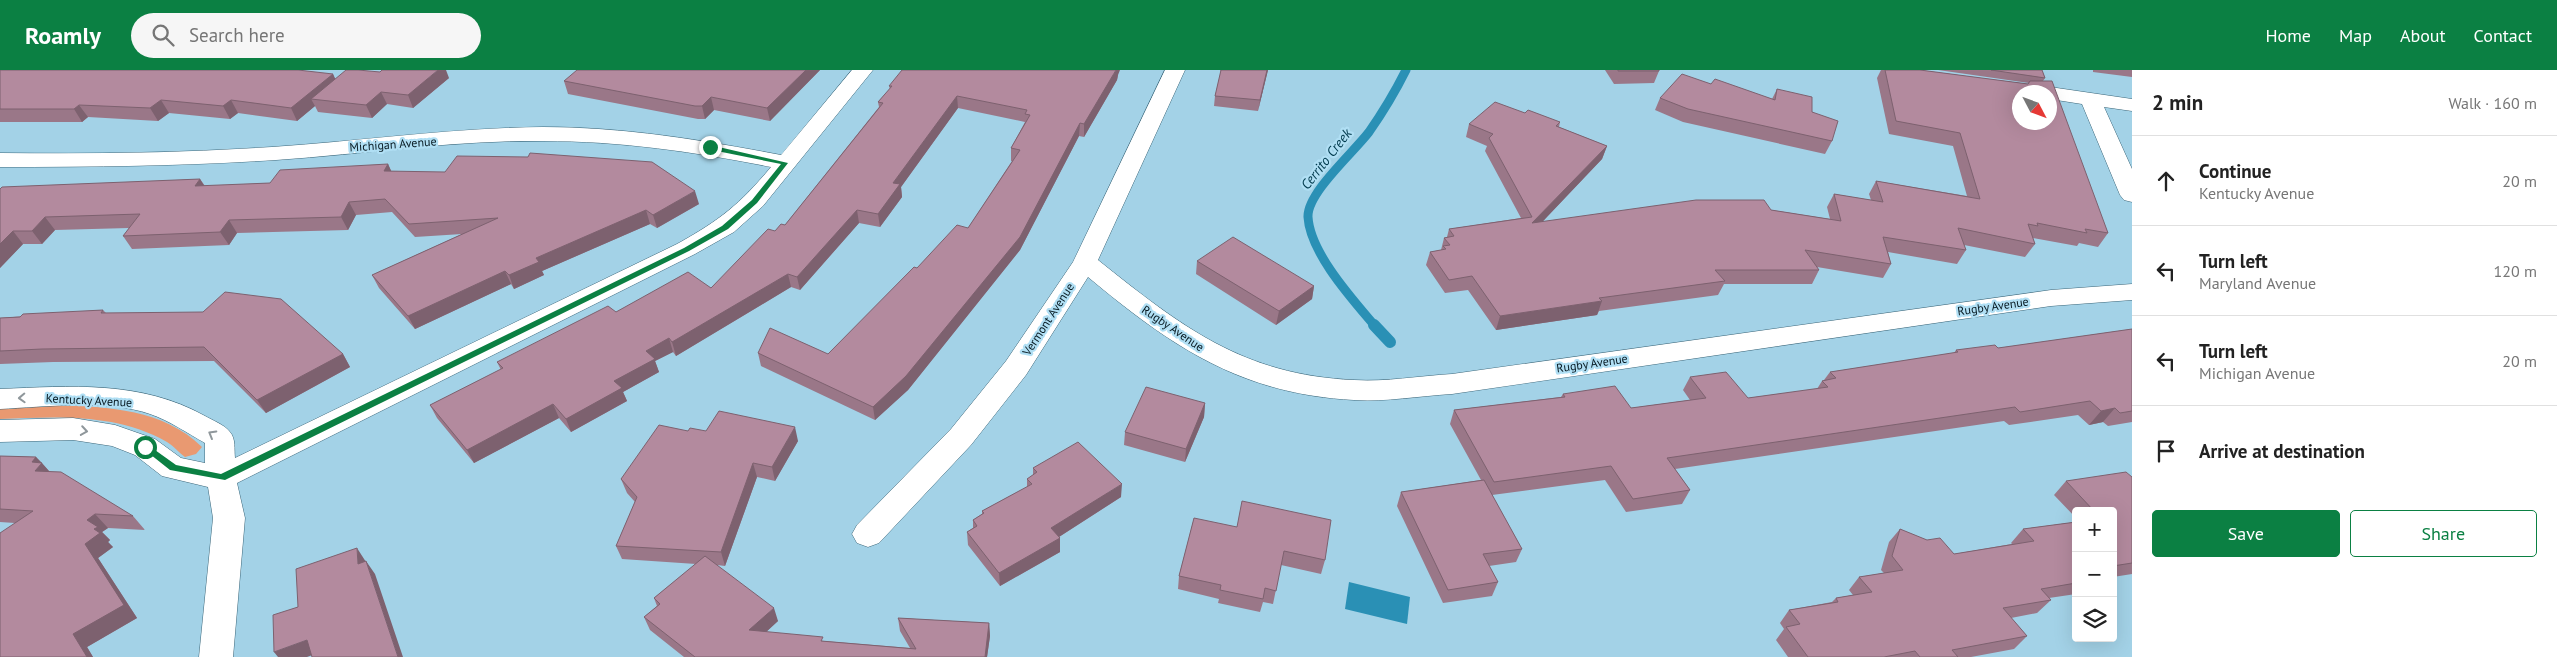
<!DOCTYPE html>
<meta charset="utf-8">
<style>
:root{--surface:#fff;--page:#f6f6f6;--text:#222;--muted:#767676;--line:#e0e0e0;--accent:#0b8043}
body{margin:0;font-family:"PT Sans",sans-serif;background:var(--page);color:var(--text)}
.controls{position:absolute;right:15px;bottom:15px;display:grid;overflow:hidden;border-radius:5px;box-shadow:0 5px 20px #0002}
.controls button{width:45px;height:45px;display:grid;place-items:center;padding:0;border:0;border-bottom:1px solid var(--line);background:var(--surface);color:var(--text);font:25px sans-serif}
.compass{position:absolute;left:2012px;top:15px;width:45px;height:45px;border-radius:50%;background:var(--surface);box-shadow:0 5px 20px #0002;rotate:131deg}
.stop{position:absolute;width:15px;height:15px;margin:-11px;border:4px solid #0b8043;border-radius:50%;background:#fff}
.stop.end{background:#0b8043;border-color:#fff;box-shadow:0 1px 5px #0008}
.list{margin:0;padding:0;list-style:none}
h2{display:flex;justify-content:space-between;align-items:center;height:65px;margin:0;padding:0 20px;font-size:21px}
h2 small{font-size:16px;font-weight:400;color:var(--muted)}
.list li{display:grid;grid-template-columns:32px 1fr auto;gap:15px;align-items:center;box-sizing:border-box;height:90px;padding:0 20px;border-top:1px solid var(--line)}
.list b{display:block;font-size:19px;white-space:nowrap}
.list p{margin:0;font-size:16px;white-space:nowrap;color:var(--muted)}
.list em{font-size:16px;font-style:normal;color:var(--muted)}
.actions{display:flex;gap:10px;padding:15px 20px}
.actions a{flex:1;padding:11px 0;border:1px solid var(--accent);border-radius:5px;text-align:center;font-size:18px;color:var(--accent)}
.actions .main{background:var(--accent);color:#fff}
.icon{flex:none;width:28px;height:28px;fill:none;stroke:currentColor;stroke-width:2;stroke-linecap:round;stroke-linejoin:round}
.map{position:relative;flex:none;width:2132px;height:587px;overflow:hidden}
header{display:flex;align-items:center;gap:30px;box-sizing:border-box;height:70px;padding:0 25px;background:var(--accent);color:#fff}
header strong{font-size:24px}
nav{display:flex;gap:28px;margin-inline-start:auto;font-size:18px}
.search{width:350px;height:45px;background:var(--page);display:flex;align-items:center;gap:12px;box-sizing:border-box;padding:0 18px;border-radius:28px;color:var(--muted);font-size:19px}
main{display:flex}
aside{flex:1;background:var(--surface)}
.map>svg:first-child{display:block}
</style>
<header>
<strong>Roamly</strong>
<div class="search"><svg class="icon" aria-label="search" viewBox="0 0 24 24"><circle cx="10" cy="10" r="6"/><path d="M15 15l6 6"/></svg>Search here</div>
<nav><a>Home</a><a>Map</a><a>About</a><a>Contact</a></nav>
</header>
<main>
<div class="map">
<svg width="2132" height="587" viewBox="0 0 2132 587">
<rect width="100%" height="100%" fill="#a3d2e7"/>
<path fill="#e99971" d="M58 335C109 337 163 339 202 377L196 384 185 387C179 383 174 376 167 372 116 343 57 347 0 349V338Z"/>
<path fill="#2a90b5" d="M1349 512 1410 527 1407 554 1345 539Z"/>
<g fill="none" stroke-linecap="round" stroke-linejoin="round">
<path stroke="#2a90b5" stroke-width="9" d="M1375 256C1353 230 1310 183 1308 147 1307 123 1353 83 1369 62 1383 42 1395 22 1406 0"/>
<path stroke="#2a90b5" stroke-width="12" d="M1374 255 1390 272"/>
<defs>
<path id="minor" d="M852 0H873L763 136 734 162 695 184 237 413 245 448 233 587H199L213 448 208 417 162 406 135 385 112 376 73 370 0 372V350L73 348 115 355 155 369 181 388 205 393V373C187 363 170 351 150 344 107 329 45 337 0 339V319C70 316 141 310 205 346 212 350 225 355 230 362 236 369 234 379 235 388L677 174C720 150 739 135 771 97 696 82 620 71 543 71 454 70 365 84 276 90 184 96 92 97 0 97V83C91 84 181 83 272 77 362 71 452 58 543 57 623 57 702 70 781 85Z
M1165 0H1185L1098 190C1182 257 1243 305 1354 310 1386 312 1419 306 1452 304L2051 220 2132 214V230L2051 236 1452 324C1419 326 1386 332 1354 330 1241 324 1172 277 1088 207L1026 305 971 375 879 473 868 477 857 473 852 464 857 455 951 359 1006 291 1073 192Z
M2050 17 2132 29V41L2104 37 2132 99V132L2124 130 2120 125 2082 34 2050 29V22H2040L2043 19Z"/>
</defs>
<use href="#minor" stroke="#3b6679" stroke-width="1"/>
<use href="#minor" fill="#fff" fill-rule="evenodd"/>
</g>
<path fill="#9a7788" d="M0 0 333 4 335 9 449 8 413 38 387 34 372 48 318 42 315 36 297 51 238 43 230 49 169 43 158 51 88 47 82 52H0Z
M820 0 770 51 714 40 705 49H698L568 24 564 11Z
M1220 0H1268L1258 41 1214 36 1215 26 1221 1Z
M1605 0H1659V1L1654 13 1614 14Z
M1881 0H1920L2028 14 2029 13 1938 0H2042L2045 8 2043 11 2108 163 2098 177 2079 173 2077 176 2033 168 2035 174 2025 187 1964 175 1966 180 1957 194 1888 182 1891 194 1883 208 1817 197 1819 200 1812 214H1724L1718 225 1599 241 1597 245 1496 260 1468 220 1445 223 1426 195 1430 182 1441 180 1444 168 1447 167 1449 159 1521 148 1485 81 1487 76 1466 67 1469 54 1525 43 1560 52 1559 57 1607 76 1602 89 1542 152 1771 140 1830 149 1827 137 1834 124 1871 130 1869 124 1876 111 1967 126 1953 76 1889 64 1877 8Z
M2093 0H2132V7L2093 2Z
M1118 5 1117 10 1084 67 1079 66 1020 180 908 320 875 350 761 296 758 283 828 284 917 198 968 158 1012 91H1011V78L1025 52 958 38 901 117 902 127 880 157 859 153 800 220 791 217 676 286 673 282 655 291 659 302 623 322 627 331 571 362 559 348 474 393 437 348 430 335 501 300 497 292 616 242 711 218 775 161 785 155 879 37 878 32 890 19 889 16Z
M1711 14 1772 29 1777 19 1812 42 1832 71 1825 84 1683 52 1655 40 1660 28Z
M388 94 391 101 699 134 657 158 650 154 542 201 544 205 514 219 511 214 415 259 379 218 372 205 462 164 415 167 392 142 356 145 348 160 237 163 229 175 132 179 123 166 129 158 55 160 42 174H23L0 198V119L200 109 205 116 270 113Z
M1197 191 1314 216 1312 229 1276 255 1196 204Z
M103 240 106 243 343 284 350 297 266 343 214 291 53 292 0 294V248Z
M2132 259V352L2108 356 2103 352 2089 355 2078 345 2009 355 2004 351 1675 399 1690 420 1682 434 1626 442 1605 410 1492 425 1522 479 1516 492 1489 496 1498 512 1492 526 1443 533 1397 436 1401 422 1481 410 1450 354 1454 340 1561 327 1563 324 1631 338 1690 330 1683 320 1690 307 1748 328 1817 319 1822 311 1824 310 1830 302 1954 283 1956 280 1998 278Z
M1205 333 1204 347 1185 392 1124 375 1125 362Z
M688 361H706L798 371 775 411 757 407 725 496 717 495 778 551 766 562 824 571 910 578 900 561 898 548 989 553 990 566 987 587H684L650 560 644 547 657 536 654 528 696 494 622 489 616 476 635 432 627 423 621 409Z
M0 386 36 387 50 402 133 446 145 460 108 458 102 462 110 470 108 472 113 477 98 488 137 548 87 577 93 587H0L15 453 0 452Z
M1033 398 1121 427 1059 467 1060 468V482L1000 516 968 475 967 462 973 458V450L982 444V441L1027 417V409L1033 405Z
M2132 407V504L2113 507V441H2076V448L2054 425 2066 411Z
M1194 448 1325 490 1321 504 1281 495 1273 534 1263 532 1260 542 1218 533 1219 529 1178 519 1179 506Z
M2076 452V524L2049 528 2051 530 2037 543 2011 548 2027 566 2014 579 1971 587H1788L1776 570 1784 559 1780 553 1789 540 1832 532 1836 528 1853 525 1849 520 1859 507 1884 503 1881 500 1889 472 1900 459 1954 484 2012 474 2011 473 2023 459Z"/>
<path fill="#7d616f" d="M438 0H446L449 8 413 38 408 25Z
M806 0H820L770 51 767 38Z
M1116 0H1120L1118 5 1117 10 1084 67V54Z
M1267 0H1268L1258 41 1260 30Z
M333 4 339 17 311 29 315 36 297 51 291 38Z
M381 22 387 34 372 48 366 35Z
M957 26 958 38 901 117 902 127 880 157 878 144 893 113Z
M711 27 714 40 705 49 702 36Z
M161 30 169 43 158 51 150 38Z
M231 30 238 43 230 49 223 36Z
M79 35 88 47 82 52 74 39Z
M1080 53 1079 66 1020 180 908 320 875 350 873 337Z
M1607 76 1602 89 1528 167 1532 153Z
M388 94 394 107 384 101Z
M200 109 208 122 195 116Z
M695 121 699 134 657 158 653 145Z
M349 132 356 145 348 160 341 147Z
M646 140 650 154 542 201 544 205 514 219 509 205 536 188Z
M857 140 859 153 800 220 797 207Z
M45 147 55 160 42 174 32 161Z
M229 150 237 163 229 175 220 162Z
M13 161 23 174 0 198V174Z
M505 201 511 214 415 259 408 246Z
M788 204 791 217 676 286 672 272Z
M1314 216 1312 229 1276 255 1279 241Z
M1602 231 1597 245 1496 260 1500 246Z
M669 268 673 282 655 291 659 302 623 322 627 331 571 362 566 349 614 311 646 281Z
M343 284 350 297 266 343 257 330Z
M1205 333 1204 347 1185 392 1186 379Z
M553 334 559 348 474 393 467 380Z
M2115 338 2103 352 2089 355 2101 341Z
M795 357 798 371 775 411 772 397Z
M36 387 42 393 54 407 35 401 32 392Z
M753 393 757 407 725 496 721 482Z
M1122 414 1121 427 1051 472V458Z
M95 444 108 458 102 462 110 470 108 472 113 477 98 488 137 548 87 577 93 587H87L73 564 85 474 87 450Z
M1060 468V482L1000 516 999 503Z
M357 478 366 492 358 494Z
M366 491 375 504 403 587H398Z
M774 538 778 551 754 573 749 560Z
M989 553 990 566 987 587H985Z
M307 570 318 583 307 587H278L274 582Z"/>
<path fill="#b38a9e" stroke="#7d616f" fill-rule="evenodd" d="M0 0H298L333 4 291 38 231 30 223 36 161 30 150 38 79 35 74 39H0Z
M346 0H358L380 2 382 0H438L408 25 381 22 366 35 311 29Z
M577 0H806L767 38 711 27 702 36H695L564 11Z
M902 0H1116L1084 54 1080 53 1020 167 906 306 873 337 758 283 770 258 828 284 914 197 917 198 957 155 968 158 1020 80 1011 78 1030 45 1025 44 1027 40 957 26 893 113 900 114 878 144 857 140 797 207 788 204 672 272 669 268 646 281 655 289 614 311 622 318 566 349 553 334 467 380 430 335 503 298 497 292 608 236 616 242 688 202 711 218 768 159 775 161 781 154 785 155 883 33 878 32 892 16H889Z
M1221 0H1267L1260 30 1215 26Z
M1618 0H1659V1H1618Z
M1885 0H1920L2028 14 2030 11H2052L2108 163 2085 159 2087 163 2037 153 2038 156 2028 154 2035 174 1958 158 1966 180 1883 167 1891 194 1805 180 1819 200H1715L1725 211 1599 228 1602 231 1500 246 1472 206 1449 210 1430 182 1446 179 1443 176 1450 175 1444 168 1454 166 1449 159 1532 147 1489 68 1493 64 1469 54 1495 32 1525 43 1528 40 1560 52 1556 56 1607 76 1532 153 1696 130H1764L1771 140 1841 151 1834 124 1883 132 1876 111 1980 129 1960 63 1896 51ZM2020 22H2050V52H2020Z
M1991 0H2042L2045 8Z
M1682 4 1711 14 1715 9 1775 30 1777 19 1812 27V42L1838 51 1832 71 1688 39 1660 28Z
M530 83 652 92 695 121 653 145 646 140 536 188 539 192 509 205 505 201 408 246 372 205 498 148 409 154 385 129 349 132 341 147 229 150 220 162 123 166 140 144 45 147 32 161H13L0 174V119L2 117 200 109 195 116 270 113 280 100 388 94 384 101 445 102 457 86 528 87Z
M1233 167 1314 216 1279 241 1197 191Z
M225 222 281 229 343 284 257 330 204 277 42 279 0 281V248L20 247 23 244 103 240 101 243 203 242Z
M2132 259V341L2120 343 2115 338 2101 341 2090 331 2020 342 2015 337 1667 388 1690 420 1633 429 1611 396 1494 412 1454 340 1565 327 1563 324 1615 316 1631 338 1706 328 1690 307 1726 302 1748 328 1828 317 1822 311 1836 308 1830 302 1958 282 1956 280 1995 275 1998 278Z
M1146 317 1205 333 1186 379 1125 362Z
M719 341 795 357 772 397 753 393 721 482 616 476 637 427 621 409 659 355 688 361 690 358 706 361Z
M1078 372 1122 414 1051 458 1060 468 999 503 967 462 977 456 973 450 984 443 982 441 1032 414 1027 409 1037 402 1033 398Z
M0 386 36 387 32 392 42 393 35 401 61 402 133 446 95 444 87 450 98 457 94 459 100 463 85 474 124 535 73 564 87 587H0V463L33 441 0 439Z
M2126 402 2132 407V493L2113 496V441H2094L2066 411Z
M1484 410 1522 479 1483 484 1498 512 1448 520 1401 422Z
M1242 431 1331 450 1325 490 1284 481 1276 521 1265 518 1263 529 1220 520 1221 515 1179 506 1194 448 1237 457Z
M2076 452V513L2041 519 2051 530 2003 538 2027 566 1952 580 1958 587H1920L1915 581 1884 587H1808L1786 557 1800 554 1789 540 1838 532 1836 528 1872 522 1859 507 1903 500 1892 486 1900 459 1927 470 1940 468 1954 484 2034 471 2023 459Z
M357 478 358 494 366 491 398 587H312L307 570 274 582 273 545 298 537 296 499Z
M705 486 774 538 749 560 823 567 821 571 916 579 898 548 989 553 985 587H695L644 547 660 534 654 528Z"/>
<defs><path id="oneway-chevron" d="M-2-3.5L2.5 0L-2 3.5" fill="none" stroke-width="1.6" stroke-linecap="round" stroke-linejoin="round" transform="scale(1.25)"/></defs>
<g stroke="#8f979b">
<use href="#oneway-chevron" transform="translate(22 328) rotate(178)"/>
<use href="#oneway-chevron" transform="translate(84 361) rotate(9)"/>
<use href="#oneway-chevron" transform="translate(212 364) rotate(-150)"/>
</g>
<path fill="#0b8043" d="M710 75 788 93 757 133 728 159 689 181 225 410 170 400 141 377 142 375H148L176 395 221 404 684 178 722 156 752 130 781 94 707 79Z"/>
<g text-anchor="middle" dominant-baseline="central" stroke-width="4.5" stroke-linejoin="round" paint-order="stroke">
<g font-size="12" fill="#061820" stroke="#b0dff4">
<text transform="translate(393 74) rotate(-4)">Michigan Avenue</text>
<text transform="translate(1993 236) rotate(-8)">Rugby Avenue</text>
<text transform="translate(1048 249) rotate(-57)">Vermont Avenue</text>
<text transform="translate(1173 258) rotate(34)">Rugby Avenue</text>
<text transform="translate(1592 293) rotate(-8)">Rugby Avenue</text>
<text transform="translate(89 330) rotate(3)">Kentucky Avenue</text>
</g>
<g font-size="14" font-style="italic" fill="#003a4d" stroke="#b0dff4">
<text transform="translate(1326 89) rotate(-52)">Cerrito Creek</text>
</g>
</g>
</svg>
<div class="controls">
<button>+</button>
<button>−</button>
<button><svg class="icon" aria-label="layers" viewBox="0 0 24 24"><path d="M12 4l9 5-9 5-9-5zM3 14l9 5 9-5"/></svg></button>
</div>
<svg class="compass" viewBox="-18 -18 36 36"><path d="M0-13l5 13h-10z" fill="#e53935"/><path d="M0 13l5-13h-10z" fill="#767676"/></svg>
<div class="stop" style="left:145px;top:377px"></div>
<div class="stop end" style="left:710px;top:77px"></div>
</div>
<aside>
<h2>2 min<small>Walk · 160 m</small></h2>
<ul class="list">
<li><svg class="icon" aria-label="ahead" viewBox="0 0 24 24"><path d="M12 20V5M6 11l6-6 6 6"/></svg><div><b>Continue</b><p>Kentucky Avenue</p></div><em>20 m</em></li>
<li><svg class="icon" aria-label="left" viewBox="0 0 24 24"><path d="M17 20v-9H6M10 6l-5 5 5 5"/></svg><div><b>Turn left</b><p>Maryland Avenue</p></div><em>120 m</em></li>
<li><svg class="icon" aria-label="left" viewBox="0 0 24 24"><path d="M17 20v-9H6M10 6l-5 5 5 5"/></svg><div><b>Turn left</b><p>Michigan Avenue</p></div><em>20 m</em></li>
<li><svg class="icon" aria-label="arrive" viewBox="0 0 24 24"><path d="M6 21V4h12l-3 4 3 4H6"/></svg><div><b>Arrive at destination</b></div></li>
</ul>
<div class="actions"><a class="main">Save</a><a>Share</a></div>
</aside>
</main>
